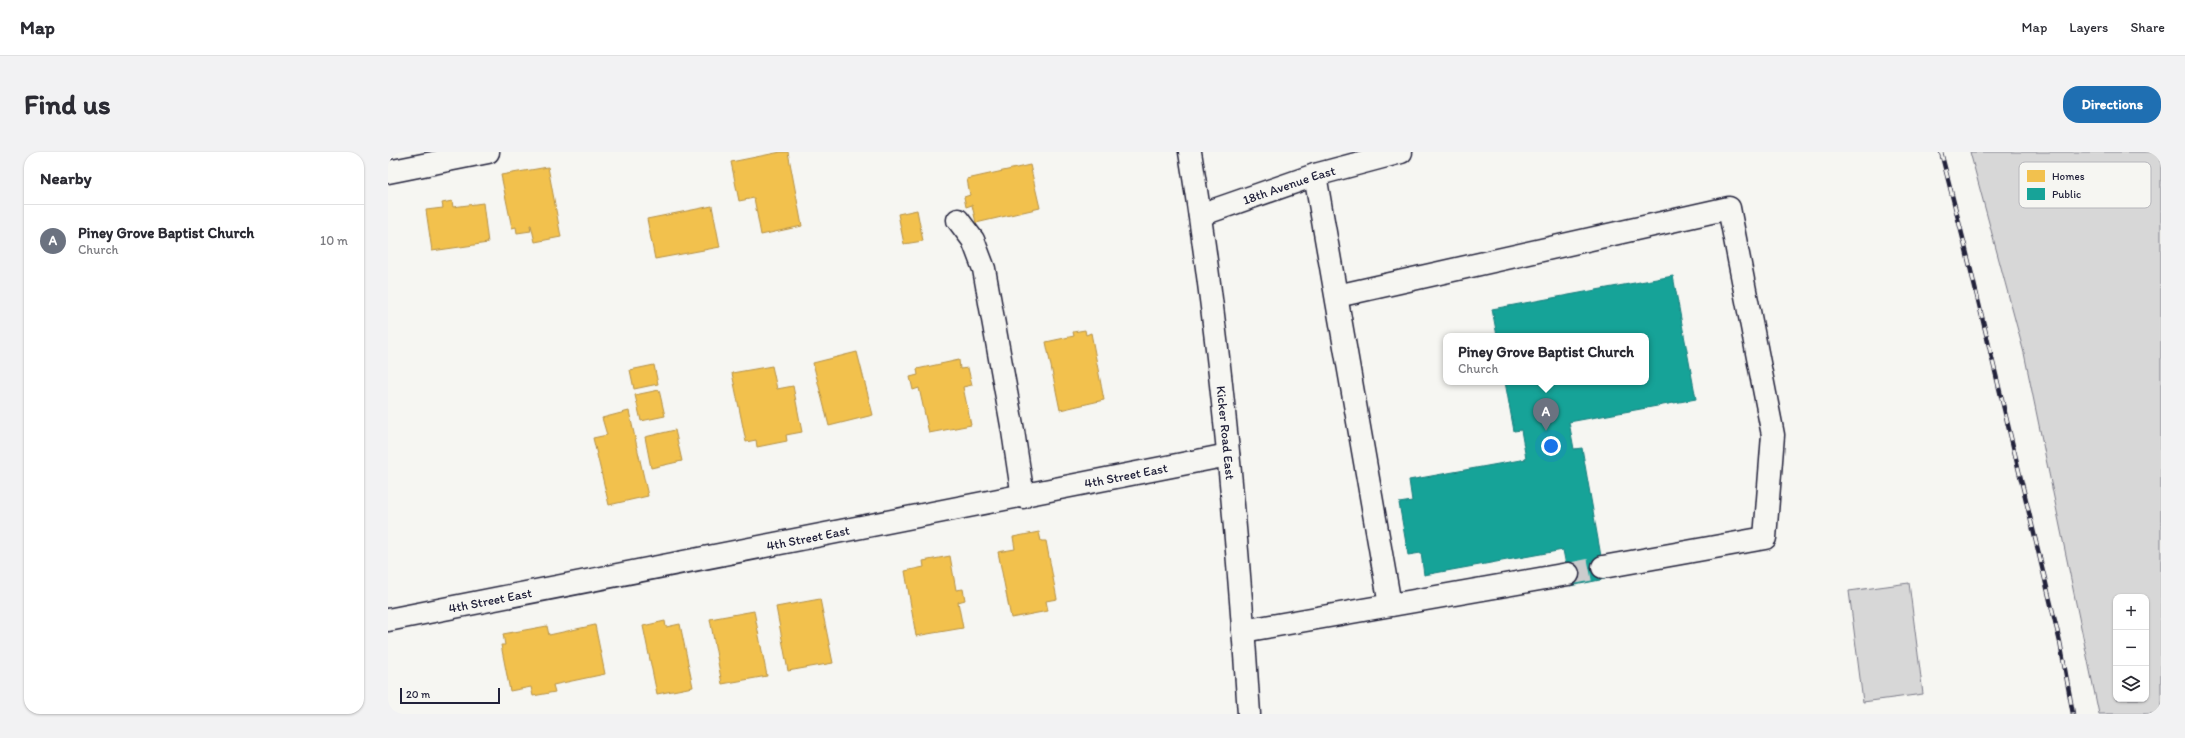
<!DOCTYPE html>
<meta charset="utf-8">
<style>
:root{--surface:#fff;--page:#f2f2f3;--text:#2b2b33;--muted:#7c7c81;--line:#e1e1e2;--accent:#1f6fb2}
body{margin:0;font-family:Itim,sans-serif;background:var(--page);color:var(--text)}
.controls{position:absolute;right:12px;bottom:12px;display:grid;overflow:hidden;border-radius:8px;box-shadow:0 1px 3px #0004}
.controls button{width:36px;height:36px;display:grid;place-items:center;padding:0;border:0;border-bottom:1px solid var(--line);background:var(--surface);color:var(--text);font:20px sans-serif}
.scale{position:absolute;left:12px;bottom:10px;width:100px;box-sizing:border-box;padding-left:4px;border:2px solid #22223b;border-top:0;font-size:11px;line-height:14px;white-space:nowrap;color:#22223b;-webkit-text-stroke:3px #f6f6f2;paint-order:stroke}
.you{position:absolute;left:1163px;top:294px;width:14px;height:14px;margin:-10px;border:3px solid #fff;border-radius:50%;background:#1a73e8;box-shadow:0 0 0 6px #1a73e833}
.badge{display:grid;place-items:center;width:26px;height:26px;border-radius:50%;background:var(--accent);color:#fff;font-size:13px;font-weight:700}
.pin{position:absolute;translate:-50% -33px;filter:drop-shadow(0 1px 2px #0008)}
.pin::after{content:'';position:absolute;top:21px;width:14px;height:12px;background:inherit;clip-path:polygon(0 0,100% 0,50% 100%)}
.popup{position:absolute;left:1055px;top:181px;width:206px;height:52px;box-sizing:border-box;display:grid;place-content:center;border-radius:8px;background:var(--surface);filter:drop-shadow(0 1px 3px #0005);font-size:13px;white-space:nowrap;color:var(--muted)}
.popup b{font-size:15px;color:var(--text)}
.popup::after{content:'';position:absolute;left:50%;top:100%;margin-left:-8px;border:8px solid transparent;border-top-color:var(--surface)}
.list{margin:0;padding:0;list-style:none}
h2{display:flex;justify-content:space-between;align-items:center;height:52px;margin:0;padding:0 16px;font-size:17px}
h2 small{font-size:13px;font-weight:400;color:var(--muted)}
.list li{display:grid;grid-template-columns:26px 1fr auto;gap:12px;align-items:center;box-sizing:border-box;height:72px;padding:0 16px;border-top:1px solid var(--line)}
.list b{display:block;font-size:15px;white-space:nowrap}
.list p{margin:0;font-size:13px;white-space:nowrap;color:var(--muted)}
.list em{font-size:13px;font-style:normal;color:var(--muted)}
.icon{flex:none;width:22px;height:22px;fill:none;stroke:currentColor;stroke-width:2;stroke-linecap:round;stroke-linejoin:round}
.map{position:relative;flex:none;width:1773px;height:562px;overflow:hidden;border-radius:16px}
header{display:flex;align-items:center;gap:24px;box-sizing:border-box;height:56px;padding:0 20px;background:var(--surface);border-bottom:1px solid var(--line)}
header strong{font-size:19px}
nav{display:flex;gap:22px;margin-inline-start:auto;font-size:14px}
.intro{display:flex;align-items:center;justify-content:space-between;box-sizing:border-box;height:96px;padding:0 24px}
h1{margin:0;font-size:28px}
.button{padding:10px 18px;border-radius:16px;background:var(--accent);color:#fff;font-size:14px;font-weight:700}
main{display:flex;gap:24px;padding:0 24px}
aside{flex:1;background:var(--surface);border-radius:16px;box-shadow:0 1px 3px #0004}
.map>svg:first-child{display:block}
</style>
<header>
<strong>Map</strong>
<nav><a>Map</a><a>Layers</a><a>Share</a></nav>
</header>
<div class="intro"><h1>Find us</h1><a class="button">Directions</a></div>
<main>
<aside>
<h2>Nearby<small></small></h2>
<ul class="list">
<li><span class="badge" style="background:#6b7280">A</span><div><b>Piney Grove Baptist Church</b><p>Church</p></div><em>10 m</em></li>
</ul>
</aside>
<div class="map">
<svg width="1773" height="562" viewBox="0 0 1773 562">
<rect width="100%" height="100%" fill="#f6f6f2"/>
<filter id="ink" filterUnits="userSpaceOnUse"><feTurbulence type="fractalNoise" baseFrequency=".025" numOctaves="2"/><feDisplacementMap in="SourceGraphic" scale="8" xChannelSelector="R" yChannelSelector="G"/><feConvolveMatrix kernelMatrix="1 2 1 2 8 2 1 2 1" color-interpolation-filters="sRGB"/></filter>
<g filter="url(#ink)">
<path fill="#d7d7d7" stroke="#7c7c89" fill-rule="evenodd" d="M1582 0H1773V562H1711L1636 201ZM1728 445H1758V547H1728Z
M1521 431 1535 542 1475 550 1461 439Z"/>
<path fill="#f2c14e" stroke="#b49148" d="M393 0H400L414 74 373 83 366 46 351 49 343 10Z
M642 13 652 56 588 71 584 53 578 55 576 45 582 43 579 27Z
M160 15 173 85 147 90 143 73H142L143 79 129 81 128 75 124 76 113 23Z
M64 49 65 55 95 51 100 91 44 99 38 58 55 56 54 51Z
M324 54 332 95 267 107 259 67Z
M529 58 535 89 516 92 510 62Z
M697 178 698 183 703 181 716 248 672 258 658 190 686 184 685 180Z
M469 200 485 263 441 274 425 211Z
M571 208 572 217 580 216 584 233 575 235 583 273 541 281 531 236 525 238 522 225 530 223 529 217Z
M266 213 270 232 246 237 242 218Z
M384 214 389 237 405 234 414 280 398 283 399 289 369 295 368 288 358 290 344 221Z
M271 238 277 264 253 269 247 243Z
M241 259 260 344 221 353 205 286 219 283 214 266Z
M287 278 294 309 263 316 257 285Z
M651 380 653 389H658L669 447 658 449 660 459 623 466 610 400 627 397 625 385Z
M562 404 568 438 575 437 577 448 570 450 575 476 528 484 517 419 536 415 535 409Z
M432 447 445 511 400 519 388 455Z
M366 459 379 524 334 532 322 467Z
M277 469 278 475 292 472 305 535 269 542 255 474Z
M207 473 217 522 165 533 167 540 145 544 143 535 122 539 113 493H117L115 482 159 474 161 483Z"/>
<path fill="#17a398" stroke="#1a7c7c" d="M1285 124 1308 247 1181 270 1186 297 1194 296 1217 427 1182 434 1175 398 1036 423 1033 401 1020 403 1011 351 1024 349 1021 328 1138 307 1133 278 1126 279 1117 230H1258V184H1109L1104 157Z"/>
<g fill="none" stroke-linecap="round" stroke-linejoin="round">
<path stroke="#cccccd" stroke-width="22" stroke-dasharray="22 11" stroke-linecap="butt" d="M1180 422 1215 415"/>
<defs>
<g id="minor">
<path d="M0 20 100 0"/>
<path d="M927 23 1002 453"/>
<path id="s1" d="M812 63 927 23 1013 0"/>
<path d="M570 68 585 88 596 117 625 279 635 345"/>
<path d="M949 144 1341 56 1385 283 1377 386 1215 415"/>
<path id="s2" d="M0 468 840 303"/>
<path d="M855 479 1180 422"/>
</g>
<g id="major">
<path id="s3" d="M802 0C832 185 849 375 861 562"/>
</g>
</defs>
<use href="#minor" stroke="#22223b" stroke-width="25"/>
<use href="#major" stroke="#22223b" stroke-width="25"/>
<use href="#minor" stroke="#f6f6f2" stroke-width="22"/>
<use href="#major" stroke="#f6f6f2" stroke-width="22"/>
<defs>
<path id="rail" d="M1553 0 1577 94 1672 490 1685 562"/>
</defs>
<use href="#rail" stroke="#22223b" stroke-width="4.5"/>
<use href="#rail" stroke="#f6f6f2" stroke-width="3" stroke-dasharray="9" stroke-linecap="butt"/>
</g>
</g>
<g text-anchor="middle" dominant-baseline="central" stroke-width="4" stroke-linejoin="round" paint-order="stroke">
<g font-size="13" fill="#22223b" stroke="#f6f6f2">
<text stroke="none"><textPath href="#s1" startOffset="94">18th Avenue East</textPath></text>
<text stroke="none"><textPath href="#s3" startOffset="283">Kicker Road East</textPath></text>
<text stroke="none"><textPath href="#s2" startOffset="752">4th Street East</textPath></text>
<text stroke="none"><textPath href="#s2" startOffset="428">4th Street East</textPath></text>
<text stroke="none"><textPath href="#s2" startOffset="104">4th Street East</textPath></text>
</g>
</g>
<rect x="1631" y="10" width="132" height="46" rx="6" fill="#f6f6f2" stroke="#b6b6bb" stroke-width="1"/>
<rect x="1639" y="18" width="18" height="12" fill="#f2c14e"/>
<rect x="1639" y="36" width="18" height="12" fill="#17a398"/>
<g font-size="11" fill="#22223b">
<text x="1664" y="28">Homes</text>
<text x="1664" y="46">Public</text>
</g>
</svg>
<div class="controls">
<button>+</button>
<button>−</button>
<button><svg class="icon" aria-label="layers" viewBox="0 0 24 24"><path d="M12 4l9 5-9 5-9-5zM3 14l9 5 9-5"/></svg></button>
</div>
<div class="scale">20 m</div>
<div class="you"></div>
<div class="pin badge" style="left:1158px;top:279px;background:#6b7280">A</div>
<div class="popup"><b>Piney Grove Baptist Church</b>Church</div>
</div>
</main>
